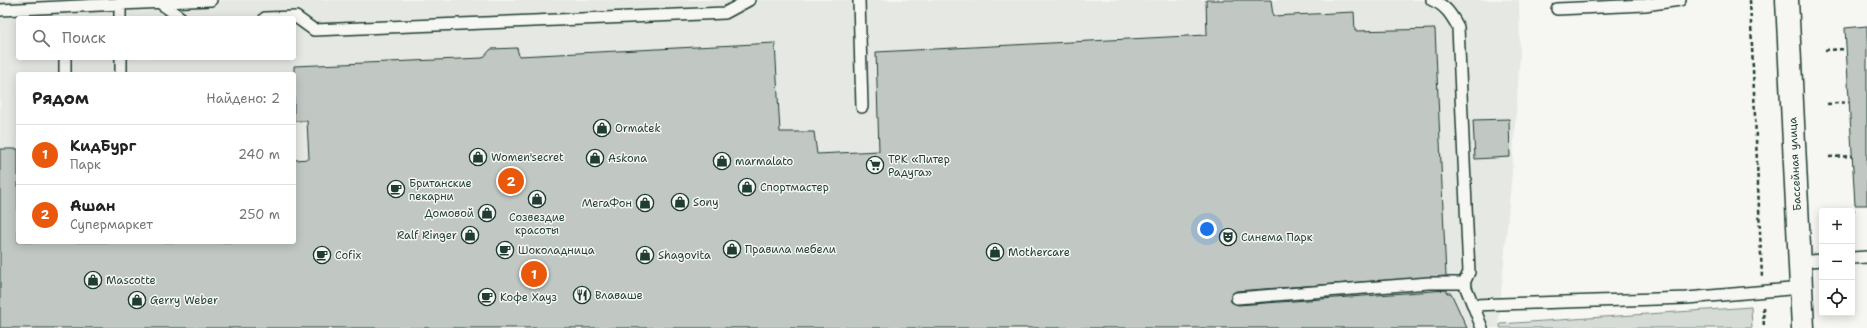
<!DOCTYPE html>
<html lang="ru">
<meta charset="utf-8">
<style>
:root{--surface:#fff;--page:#f2f2f2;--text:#222;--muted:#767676;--line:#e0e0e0;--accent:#ea580c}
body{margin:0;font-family:"Shantell Sans",sans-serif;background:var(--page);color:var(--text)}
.controls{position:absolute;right:12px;bottom:12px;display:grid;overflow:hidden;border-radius:4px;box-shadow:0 2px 10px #0003}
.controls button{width:36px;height:36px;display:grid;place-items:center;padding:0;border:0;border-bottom:1px solid var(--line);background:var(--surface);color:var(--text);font:20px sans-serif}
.you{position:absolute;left:1207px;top:229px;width:14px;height:14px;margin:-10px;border:3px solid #fff;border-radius:50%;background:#1a73e8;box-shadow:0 0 0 6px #1a73e833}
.badge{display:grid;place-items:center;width:26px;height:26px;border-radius:50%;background:var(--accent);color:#fff;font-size:13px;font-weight:700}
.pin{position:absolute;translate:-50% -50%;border:2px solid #fff;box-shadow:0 1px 4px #0006}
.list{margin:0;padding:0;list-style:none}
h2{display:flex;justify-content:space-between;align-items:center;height:52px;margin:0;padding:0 16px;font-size:17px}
h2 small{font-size:13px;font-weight:400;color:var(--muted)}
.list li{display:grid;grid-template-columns:26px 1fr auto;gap:12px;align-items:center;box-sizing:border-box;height:60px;padding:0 16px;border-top:1px solid var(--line)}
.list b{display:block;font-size:15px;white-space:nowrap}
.list p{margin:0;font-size:13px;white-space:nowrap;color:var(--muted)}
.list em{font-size:13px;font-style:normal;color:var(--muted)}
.icon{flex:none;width:22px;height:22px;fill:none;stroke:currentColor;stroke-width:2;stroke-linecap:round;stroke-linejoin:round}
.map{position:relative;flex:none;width:1867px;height:328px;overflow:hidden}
.search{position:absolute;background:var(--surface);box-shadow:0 2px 10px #0003;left:16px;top:16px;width:280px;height:44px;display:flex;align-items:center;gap:10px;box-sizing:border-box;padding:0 14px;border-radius:4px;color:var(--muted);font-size:15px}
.panel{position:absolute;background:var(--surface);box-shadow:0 2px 10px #0003;left:16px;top:72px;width:280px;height:172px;border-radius:4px}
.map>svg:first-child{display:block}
</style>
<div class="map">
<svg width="1867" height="328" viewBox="0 0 1867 328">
<rect width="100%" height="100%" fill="#f6f6f2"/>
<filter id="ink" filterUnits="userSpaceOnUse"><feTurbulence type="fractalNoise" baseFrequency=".025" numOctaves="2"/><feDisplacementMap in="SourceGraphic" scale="8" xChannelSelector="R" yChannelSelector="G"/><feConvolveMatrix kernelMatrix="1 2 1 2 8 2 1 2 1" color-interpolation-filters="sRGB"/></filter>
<g filter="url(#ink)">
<path fill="#e6e8e4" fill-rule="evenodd" d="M0 0H1519L1520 54 1512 171 1498 328H0ZM18 18H294V58H18ZM18 74H294V242H18Z"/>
<path fill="#d6dbd6" stroke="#7a8c85" d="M1751 307 1752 328H1500V324Z"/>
<path fill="#c1c8c3" stroke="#1f3d34" d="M1206 0H1271L1273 16 1354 12 1355 31 1435 29 1446 276 1236 291 1231 295V302L1238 305 1447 290V293H1451L1467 328H0V149H18V242H294V160L309 159 307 121H294V66L483 58 491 49 517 48 519 56 775 43 780 132H814L817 154 879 151 876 52 1207 35Z
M1867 26V205H1855L1845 28Z
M1509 119 1510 157 1475 159 1473 120Z"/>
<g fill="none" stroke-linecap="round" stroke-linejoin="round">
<defs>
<path id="lane" d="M859 0 862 107
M1432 0C1445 5 1451 14 1458 27L1469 272 1464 283 1473 305
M159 2 181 18
M120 4 211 0
M1557 9 1645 5 1680 0
M0 10 120 4V18
M265 18 296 17 314 30 725 13 749 0
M65 58V74
M121 58V74
M1852 258 1867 257
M1800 262 1822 260
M1237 298 1429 283H1464
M1482 328 1473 305 1687 298 1801 288"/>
<path id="secondary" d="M1787 0 1803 328"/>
</defs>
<use href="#lane" stroke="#1f3d34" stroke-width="14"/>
<use href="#secondary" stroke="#1f3d34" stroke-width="25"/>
<path stroke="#1f3d34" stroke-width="2.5" stroke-dasharray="4 3" stroke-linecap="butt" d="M1750 0 1762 278
M1825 50 1846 49
M1827 104 1849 102
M1829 157 1852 156
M1839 211 1855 210
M1763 307 1764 328"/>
<use href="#lane" stroke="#f6f6f2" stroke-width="11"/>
<use href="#secondary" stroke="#f6f6f2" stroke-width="22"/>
</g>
</g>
<defs>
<symbol id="shop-ring" viewBox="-11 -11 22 22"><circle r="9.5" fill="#f6f6f2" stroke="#1f3d34" stroke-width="1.5"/><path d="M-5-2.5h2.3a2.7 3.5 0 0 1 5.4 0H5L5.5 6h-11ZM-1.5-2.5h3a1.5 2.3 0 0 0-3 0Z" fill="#1f3d34"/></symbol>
<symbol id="supermarket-ring" viewBox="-11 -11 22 22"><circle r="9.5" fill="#f6f6f2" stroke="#1f3d34" stroke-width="1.5"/><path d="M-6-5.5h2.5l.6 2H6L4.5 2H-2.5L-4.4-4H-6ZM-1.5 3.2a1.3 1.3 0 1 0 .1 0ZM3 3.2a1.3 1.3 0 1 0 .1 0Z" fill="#1f3d34"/></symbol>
<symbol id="cafe-ring" viewBox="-11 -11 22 22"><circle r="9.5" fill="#f6f6f2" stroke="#1f3d34" stroke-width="1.5"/><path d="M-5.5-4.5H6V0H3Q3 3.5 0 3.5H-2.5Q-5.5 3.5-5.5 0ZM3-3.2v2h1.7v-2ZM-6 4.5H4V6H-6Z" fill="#1f3d34"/></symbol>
<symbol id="theatre-ring" viewBox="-11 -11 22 22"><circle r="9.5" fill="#f6f6f2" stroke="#1f3d34" stroke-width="1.5"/><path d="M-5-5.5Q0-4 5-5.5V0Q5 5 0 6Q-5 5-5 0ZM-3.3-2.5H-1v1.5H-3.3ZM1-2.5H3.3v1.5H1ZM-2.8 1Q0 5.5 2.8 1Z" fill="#1f3d34"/></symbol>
<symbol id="restaurant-ring" viewBox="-11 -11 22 22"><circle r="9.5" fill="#f6f6f2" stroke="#1f3d34" stroke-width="1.5"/><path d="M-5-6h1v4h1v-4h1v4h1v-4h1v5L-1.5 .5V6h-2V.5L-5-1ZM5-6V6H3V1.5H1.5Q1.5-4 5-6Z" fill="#1f3d34"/></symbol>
</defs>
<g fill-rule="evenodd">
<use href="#shop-ring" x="592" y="118" width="20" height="20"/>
<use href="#shop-ring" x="468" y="147" width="20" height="20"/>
<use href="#shop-ring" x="585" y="148" width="20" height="20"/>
<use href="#shop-ring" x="712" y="151" width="20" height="20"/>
<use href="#supermarket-ring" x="865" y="155" width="20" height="20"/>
<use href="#shop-ring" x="737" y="177" width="20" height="20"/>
<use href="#cafe-ring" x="386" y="179" width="20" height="20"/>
<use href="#shop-ring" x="527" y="189" width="20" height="20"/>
<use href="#shop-ring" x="670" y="192" width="20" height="20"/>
<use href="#shop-ring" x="635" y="193" width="20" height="20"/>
<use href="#shop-ring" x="477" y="203" width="20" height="20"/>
<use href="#shop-ring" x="460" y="225" width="20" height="20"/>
<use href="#theatre-ring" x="1218" y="227" width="20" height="20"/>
<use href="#shop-ring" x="722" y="239" width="20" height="20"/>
<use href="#cafe-ring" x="495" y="240" width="20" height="20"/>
<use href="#shop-ring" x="985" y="242" width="20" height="20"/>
<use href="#cafe-ring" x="312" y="245" width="20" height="20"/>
<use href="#shop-ring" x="635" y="245" width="20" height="20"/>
<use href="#shop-ring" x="83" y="270" width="20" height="20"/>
<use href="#restaurant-ring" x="572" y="285" width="20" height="20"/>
<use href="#cafe-ring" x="477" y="287" width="20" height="20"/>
<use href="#shop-ring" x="127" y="290" width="20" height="20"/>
</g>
<g text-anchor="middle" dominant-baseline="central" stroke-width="3" stroke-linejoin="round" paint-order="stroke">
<g font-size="11" fill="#1f3d34" stroke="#f6f6f2" text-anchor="start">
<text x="615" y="128">Ormatek</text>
<text x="491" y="157">Women'secret</text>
<text x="608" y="158">Askona</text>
<text x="888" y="159">ТРК «Питер<tspan x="888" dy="13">Радуга»</tspan></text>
<text x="735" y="161">marmalato</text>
<text x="409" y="183">Британские<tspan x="409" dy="13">пекарни</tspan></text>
<text x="760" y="187">Спортмастер</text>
<text x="693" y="202">Sony</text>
<text x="632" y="203" text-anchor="end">МегаФон</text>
<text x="474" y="213" text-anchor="end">Домовой</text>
<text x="537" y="217" text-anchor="middle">Созвездие<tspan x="537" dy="13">красоты</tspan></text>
<text x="457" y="235" text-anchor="end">Ralf Ringer</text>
<text x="1241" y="237">Синема Парк</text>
<text x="745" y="249">Правила мебели</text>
<text x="518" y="250">Шоколадница</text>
<text x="1008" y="252">Mothercare</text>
<text x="335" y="255">Cofix</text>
<text x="658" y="255">Shagovita</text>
<text x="106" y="280">Mascotte</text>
<text x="595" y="295">Влаваше</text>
<text x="500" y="297">Кофе Хауз</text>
<text x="150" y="300">Gerry Weber</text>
</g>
<g font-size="11" fill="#1f3d34" stroke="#f6f6f2">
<text transform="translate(1795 164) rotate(-93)">Бассейная улица</text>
</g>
</g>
</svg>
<div class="controls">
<button>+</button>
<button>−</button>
<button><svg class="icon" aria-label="locate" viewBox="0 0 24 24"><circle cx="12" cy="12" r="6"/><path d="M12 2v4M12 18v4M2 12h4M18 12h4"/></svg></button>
</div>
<div class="you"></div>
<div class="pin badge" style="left:534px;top:274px">1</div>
<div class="pin badge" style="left:511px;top:181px">2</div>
<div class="search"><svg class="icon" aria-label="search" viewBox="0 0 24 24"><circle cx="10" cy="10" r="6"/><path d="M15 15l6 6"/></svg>Поиск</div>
<section class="panel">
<h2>Рядом<small>Найдено: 2</small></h2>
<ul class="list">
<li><span class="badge">1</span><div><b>КидБург</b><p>Парк</p></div><em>240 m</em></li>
<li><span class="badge">2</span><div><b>Ашан</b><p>Супермаркет</p></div><em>250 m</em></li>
</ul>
</section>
</div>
